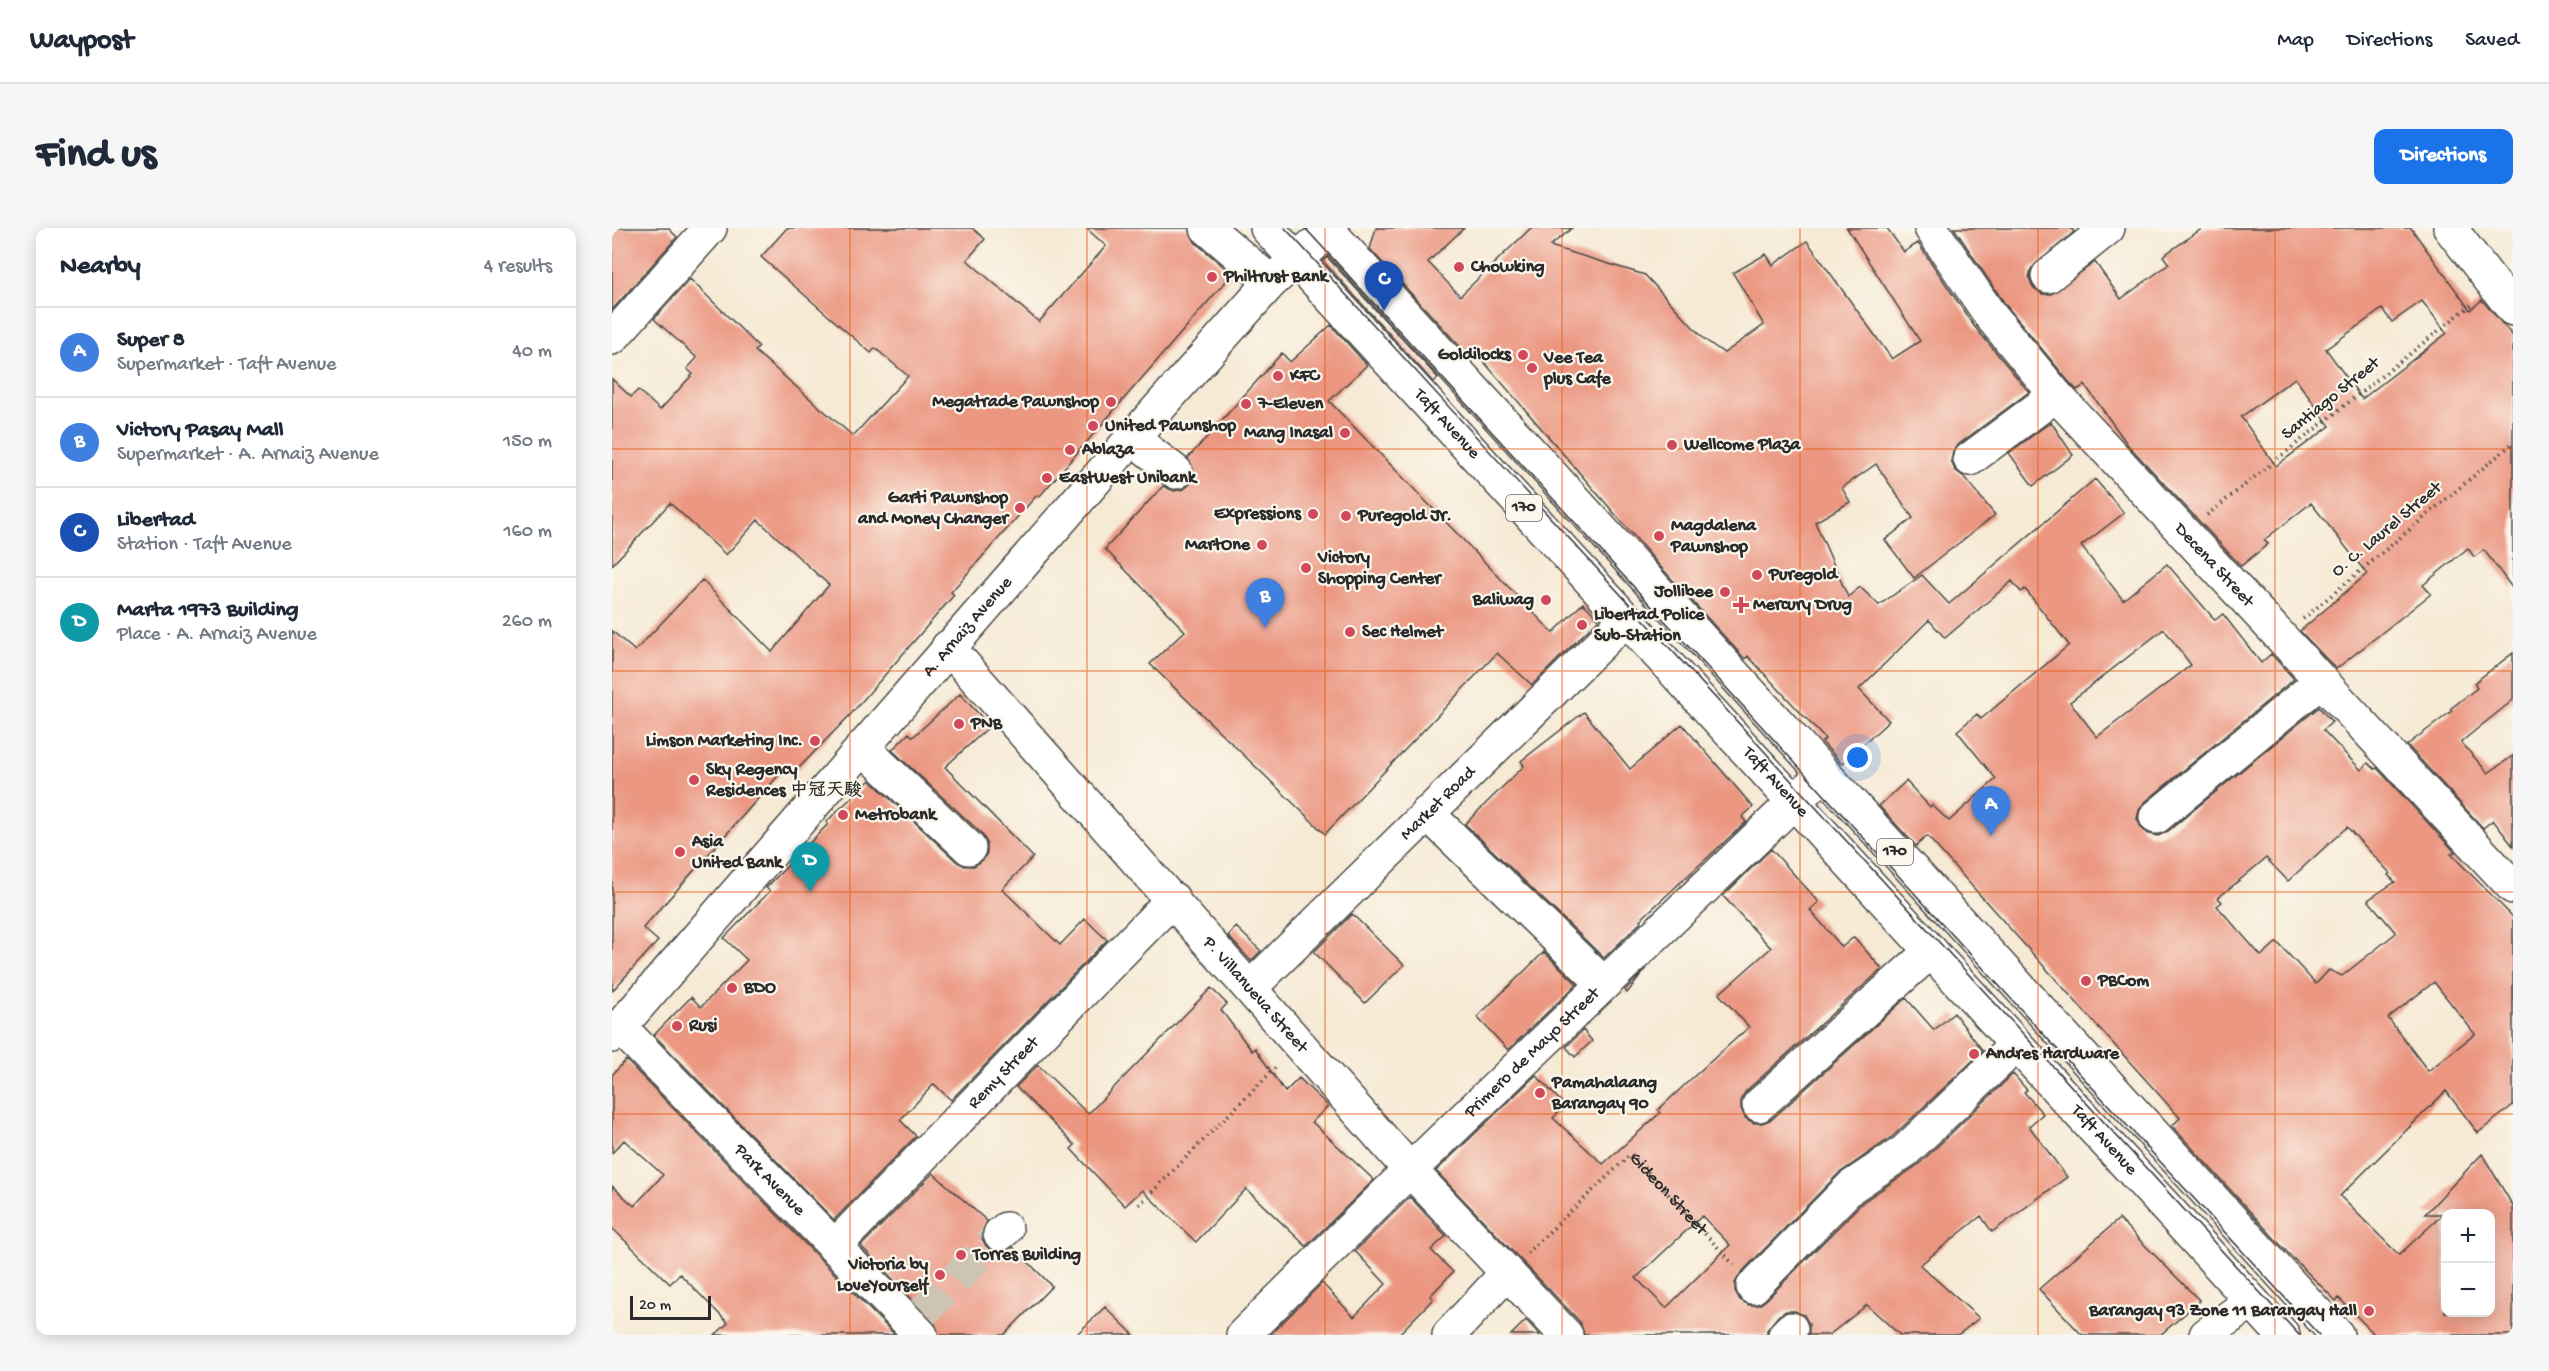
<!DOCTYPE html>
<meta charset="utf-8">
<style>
:root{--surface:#fff;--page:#f6f6f7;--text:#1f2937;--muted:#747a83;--line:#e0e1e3;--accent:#1a73e8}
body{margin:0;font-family:"Gochi Hand","LXGW WenKai TC",sans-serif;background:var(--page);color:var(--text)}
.controls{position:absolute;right:18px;bottom:18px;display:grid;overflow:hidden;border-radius:12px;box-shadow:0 3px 15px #0003}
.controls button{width:54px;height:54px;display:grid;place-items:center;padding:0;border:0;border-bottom:2px solid var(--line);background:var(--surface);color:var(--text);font:30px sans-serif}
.scale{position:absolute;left:18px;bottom:15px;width:81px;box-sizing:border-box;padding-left:6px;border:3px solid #2b2b2b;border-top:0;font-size:16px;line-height:21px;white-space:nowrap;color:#2b2b2b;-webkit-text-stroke:4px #fbf7ec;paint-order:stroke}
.you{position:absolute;left:1246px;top:530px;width:21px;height:21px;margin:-15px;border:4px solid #fff;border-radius:50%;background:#1a73e8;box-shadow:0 0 0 9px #1a73e833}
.badge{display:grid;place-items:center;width:39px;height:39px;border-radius:50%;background:var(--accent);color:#fff;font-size:20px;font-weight:700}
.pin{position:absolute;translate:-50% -50px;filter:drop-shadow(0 2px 3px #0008)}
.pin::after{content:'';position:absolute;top:32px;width:21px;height:18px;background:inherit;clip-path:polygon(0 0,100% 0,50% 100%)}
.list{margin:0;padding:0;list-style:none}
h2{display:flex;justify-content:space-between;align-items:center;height:78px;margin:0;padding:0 24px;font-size:26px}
h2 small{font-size:20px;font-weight:400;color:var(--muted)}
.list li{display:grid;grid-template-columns:39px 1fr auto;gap:18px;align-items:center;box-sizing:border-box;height:90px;padding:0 24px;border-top:2px solid var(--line)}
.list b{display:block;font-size:22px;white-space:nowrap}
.list p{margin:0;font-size:20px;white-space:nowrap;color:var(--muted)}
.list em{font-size:20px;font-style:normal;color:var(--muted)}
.map{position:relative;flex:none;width:1901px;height:1107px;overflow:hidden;border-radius:12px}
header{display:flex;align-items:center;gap:36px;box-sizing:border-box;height:84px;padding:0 30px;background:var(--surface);border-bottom:2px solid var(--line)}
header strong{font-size:28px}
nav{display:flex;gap:33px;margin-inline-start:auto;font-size:21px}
.intro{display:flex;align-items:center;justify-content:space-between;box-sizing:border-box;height:144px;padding:0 36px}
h1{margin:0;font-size:42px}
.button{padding:15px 27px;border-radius:12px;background:var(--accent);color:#fff;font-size:21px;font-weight:700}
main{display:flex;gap:36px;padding:0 36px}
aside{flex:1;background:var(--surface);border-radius:12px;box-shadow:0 3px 15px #0003}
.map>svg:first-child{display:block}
</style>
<header>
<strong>Waypost</strong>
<nav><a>Map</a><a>Directions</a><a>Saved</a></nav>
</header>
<div class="intro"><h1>Find us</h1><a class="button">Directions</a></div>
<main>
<aside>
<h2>Nearby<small>4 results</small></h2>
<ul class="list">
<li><span class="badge" style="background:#3f7fe0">A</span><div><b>Super 8</b><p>Supermarket · Taft Avenue</p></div><em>40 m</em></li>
<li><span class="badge" style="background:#3f7fe0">B</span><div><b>Victory Pasay Mall</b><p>Supermarket · A. Arnaiz Avenue</p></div><em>150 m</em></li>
<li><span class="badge" style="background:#1a4fb4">C</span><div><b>Libertad</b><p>Station · Taft Avenue</p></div><em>160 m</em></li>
<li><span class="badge" style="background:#0f9aa8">D</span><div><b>Marta 1973 Building</b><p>Place · A. Arnaiz Avenue</p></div><em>260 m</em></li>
</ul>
</aside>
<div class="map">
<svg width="1901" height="1107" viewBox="0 0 1901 1107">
<rect width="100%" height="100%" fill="#fbf7ec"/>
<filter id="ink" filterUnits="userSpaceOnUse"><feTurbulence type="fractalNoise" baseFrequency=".0167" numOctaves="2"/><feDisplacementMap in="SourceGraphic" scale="12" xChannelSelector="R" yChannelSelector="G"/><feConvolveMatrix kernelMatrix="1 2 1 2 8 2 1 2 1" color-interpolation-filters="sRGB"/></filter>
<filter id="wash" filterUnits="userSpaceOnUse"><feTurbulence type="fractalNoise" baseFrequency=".008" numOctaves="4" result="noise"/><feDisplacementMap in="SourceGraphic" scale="24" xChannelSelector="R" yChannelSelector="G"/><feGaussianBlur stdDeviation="1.35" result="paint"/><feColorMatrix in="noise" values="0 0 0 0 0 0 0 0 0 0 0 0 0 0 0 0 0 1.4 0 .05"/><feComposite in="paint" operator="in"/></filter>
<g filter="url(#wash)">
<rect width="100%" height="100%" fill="#f6ead5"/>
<g id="blocks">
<path fill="#eb9782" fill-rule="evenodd" d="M0 0H56L65 9 0 82Z
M175 0H360L373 11 355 32 427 94 494 18 474 0H577L583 14 620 46 427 269 425 267 339 364 342 367 239 486 182 545 175 538 31 700 46 713 0 763V403L23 423 90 352 160 424 217 357 146 292 114 327 58 275 0 337V151L19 169 26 162 48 182 81 146 75 141 85 130 42 91 78 51 147 119 143 123 241 208 296 148 263 120 259 125 149 29Z
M764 0H852L816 34 848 68 919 0H960L938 18 1033 47 1092 111 1112 125 1152 97 1121 45 1154 26 1161 37 1195 13 1280 131 1308 113 1235 0H1275L1292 24 1306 15 1362 98 1417 164 1347 216 1341 224 1339 233 1343 242 1352 249 1383 287 1302 350 1273 312 1301 290 1264 236 1230 260 1238 274 1203 294 1236 369 1248 359 1267 377 1310 347 1337 376 1483 251 1512 285 1469 318 1511 372 1555 336 1603 392 1611 386 1649 435 1659 426 1682 451 1532 575 1527 582 1525 591 1530 601 1537 606 1546 608 1556 603 1707 479 1720 494 1711 502 1749 542 1756 535 1763 541 1765 540 1843 624 1839 626 1901 689V877L1866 905 1834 863 1728 968 1787 1027 1831 986H1813L1870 926 1901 978V1107H1763L1727 1070 1724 1073 1675 1024 1560 898 1568 890 1315 608 1304 618 1267 578 1294 553 1318 579 1320 577 1337 593 1384 551 1345 503 1365 486 1369 491 1457 417 1413 361 1409 364 1400 353 1333 410 1317 392 1247 461 1277 493 1230 536 1210 514 1213 511 1136 428 1133 431 1046 336 860 120 854 125 758 21ZM1552 401 1579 437 1485 509 1458 474ZM1735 599 1778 645 1776 647 1783 654 1756 672 1784 705 1730 748 1717 742 1704 756 1665 714 1649 728 1605 678 1610 674 1606 670 1654 630 1676 653ZM1822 754 1863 806 1816 843 1776 790ZM1833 986H1878V1084H1833Z
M1342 0H1459L1462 4 1419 41 1417 50 1421 59 1430 66H1439L1483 34 1509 71 1557 36 1551 28 1591 0H1799L1858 82 1870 72 1901 108V361L1872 322 1862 329 1856 320 1811 357 1819 366 1724 441 1688 403 1755 346 1699 275 1652 312 1656 316 1629 338 1516 217 1473 157 1465 162 1458 155 1393 76ZM1810 73 1835 105 1750 171 1714 121 1770 81 1780 94ZM1683 150 1718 198 1664 238 1629 189Z
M715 29 826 150 821 154 711 33Z
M719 97 755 137 717 173 941 405 971 375 987 391 920 457 885 425 713 606 538 436 573 403 493 321 551 258 562 263 572 261 578 256 583 246 576 230 670 125 678 134Z
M1439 194 1461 227 1421 258 1397 225Z
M1901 425V472L1849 514 1876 545 1901 528V618L1881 592 1871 600 1795 517 1840 483 1838 481 1865 460 1862 455Z
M348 466 378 498 333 539 421 629 390 661 448 717 473 691 495 712 339 872 322 856 288 892 304 908 222 992 42 807 79 769 89 779 135 732 112 710 158 663 154 660 216 596 214 594 258 552 345 634 353 638H362L371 632 375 625V615L370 606 280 522 297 505 301 509Z
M972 484 1018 541 1070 496 1141 579 1130 589 1134 594 1028 692 1029 694 992 730 853 596 912 538 909 533Z
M1159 621 1207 674 1198 682 1230 719 1242 709 1270 741 1134 863 1129 871V880L1133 890 1142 895H1150L1160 891 1294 770 1322 802 1342 785 1371 823 1281 908 1226 946 1128 1046 1123 1055V1063L1128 1072 1137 1077H1147L1154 1072 1251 974 1306 937 1401 846 1415 862 1412 864 1431 886 1417 898 1455 949 1380 1004 1369 988 1308 1037 1367 1090 1346 1107H1288L1255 1077 1217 1107H1197V1096L1192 1087 1183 1083H1174L1166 1088 1155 1102V1107H972L968 1094 824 943 924 847 953 878 941 890 991 936 1048 885 1046 882 1079 851 1137 799 1107 766 1159 720 1111 668ZM1090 988 1118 1017 1054 1080 1024 1050Z
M740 686 792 737 753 775 702 724Z
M624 699 649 723 639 733 616 708Z
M932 724 965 756 896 822 865 789Z
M1034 741 1015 765 1013 762Z
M599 760 615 776 609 782 640 823 643 820 673 864 687 850 716 878 700 894 762 952 694 1018 634 961 584 1014 530 962 513 978 459 921 463 917 404 859 426 837 476 886Z
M971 802 980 813 963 829 954 819Z
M14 832 209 1032 283 1107H103L116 1095 68 1046 58 1056 0 1000V958L22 978 51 947 12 912 0 925V847Z
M321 945 375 993 369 1009 374 1018 381 1023 391 1024 401 1019 440 1058 392 1107H327L322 1094 249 1018Z
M798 969 834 1008 819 1022 841 1044 818 1068 821 1071 786 1107H658L710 1055 742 1089 774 1056 743 1023Z
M1507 991 1588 1073 1548 1107H1470L1427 1061Z
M493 1079 522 1107H464Z
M914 1092 928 1107H899Z"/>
</g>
</g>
<g filter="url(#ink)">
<use href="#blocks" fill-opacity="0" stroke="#494844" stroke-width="1.5"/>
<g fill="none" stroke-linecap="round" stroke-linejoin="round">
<path stroke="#cdc4b3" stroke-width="33" stroke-dasharray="33 16" stroke-linecap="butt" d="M308 1087 388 1006"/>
<defs>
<g id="minor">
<path d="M595 0 659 54"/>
<path id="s2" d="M1319 0 1378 87 1444 167 1901 659"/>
<path d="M1838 0 1901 81"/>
<path d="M1436 48 1496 0"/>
<path d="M0 110 98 0"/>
<path d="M520 210 564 244"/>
<path d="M1358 231 1444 167"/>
<path id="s3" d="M336 419 798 942 954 1107"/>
<path d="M250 519 357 620"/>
<path d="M815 585 991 755"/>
<path d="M1544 589 1708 454"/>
<path id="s4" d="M639 759 1014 391"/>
<path id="s5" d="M8 799 309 1107"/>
<path d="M1147 877 1319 723"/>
<path d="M388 1006 394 1001"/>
<path id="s6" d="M222 1019 561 671"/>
<path d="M1141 1059 1239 959 1293 923 1404 817"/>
<path id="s7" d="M631 1107 798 942 1211 546"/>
<path d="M837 1107 895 1045"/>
<path d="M1173 1107 1179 1101"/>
<path d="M1594 1107 1639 1073"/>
</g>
<g id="major">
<path id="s8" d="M655 0 1671 1107"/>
<path d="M714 0 1725 1107"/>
<path id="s9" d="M0 808 520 210 659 54 701 17"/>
</g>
</defs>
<use href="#minor" stroke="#494844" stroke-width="36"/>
<use href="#major" stroke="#494844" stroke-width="36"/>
<g stroke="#494844" stroke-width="4" stroke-dasharray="1.5 4.5" stroke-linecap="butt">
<path d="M1595 287 1859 77"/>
<path d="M1691 391 1901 215"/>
<path d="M527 977 666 837"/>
<path id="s1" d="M915 1025 1019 926 1122 1037"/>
</g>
<use href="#minor" stroke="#fff" stroke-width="33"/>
<use href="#major" stroke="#fff" stroke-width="33"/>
<path stroke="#2b2b2b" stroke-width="1.5" d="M673 0 1687 1107
M693 0 1707 1107"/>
</g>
</g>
<path fill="none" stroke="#e8590c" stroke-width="1.5" stroke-opacity="0.55" d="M238 0V1107M475 0V1107M713 0V1107M950 0V1107M1188 0V1107M1426 0V1107M1663 0V1107M0 221H1901M0 443H1901M0 664H1901M0 886H1901"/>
<g fill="#d1495b" stroke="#fbf7ec" stroke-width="2">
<circle cx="847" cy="39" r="6"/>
<circle cx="600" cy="49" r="6"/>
<circle cx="911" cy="127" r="6"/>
<circle cx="920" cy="140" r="6"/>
<circle cx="666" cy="148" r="6"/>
<circle cx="499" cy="174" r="6"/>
<circle cx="634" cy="176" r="6"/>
<circle cx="481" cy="198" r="6"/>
<circle cx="733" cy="205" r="6"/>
<circle cx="1060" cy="217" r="6"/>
<circle cx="458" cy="222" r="6"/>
<circle cx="435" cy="250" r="6"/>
<circle cx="408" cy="280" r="6"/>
<circle cx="701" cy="286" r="6"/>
<circle cx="734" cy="288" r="6"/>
<circle cx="1047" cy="308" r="6"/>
<circle cx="650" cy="317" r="6"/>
<circle cx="694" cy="340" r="6"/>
<circle cx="1145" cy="347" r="6"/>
<circle cx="1113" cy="364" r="6"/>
<circle cx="934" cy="372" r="6"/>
<path d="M1126 368h6v6h6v6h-6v6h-6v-6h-6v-6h6z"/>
<circle cx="970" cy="397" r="6"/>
<circle cx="738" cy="404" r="6"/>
<circle cx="347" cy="496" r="6"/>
<circle cx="203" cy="513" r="6"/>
<circle cx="82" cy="552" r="6"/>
<circle cx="231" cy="587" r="6"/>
<circle cx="68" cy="624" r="6"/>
<circle cx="1474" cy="753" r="6"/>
<circle cx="120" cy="760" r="6"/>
<circle cx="65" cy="798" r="6"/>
<circle cx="1362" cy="826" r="6"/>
<circle cx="928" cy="865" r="6"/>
<circle cx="349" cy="1027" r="6"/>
<circle cx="328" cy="1047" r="6"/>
<circle cx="1757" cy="1083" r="6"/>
</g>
<g text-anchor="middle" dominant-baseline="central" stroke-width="4.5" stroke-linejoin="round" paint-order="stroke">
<g fill="#fbf7ec" stroke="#696865" stroke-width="1.5">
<rect x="894" y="267" width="36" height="26" rx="4.5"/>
<rect x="1265" y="611" width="36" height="26" rx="4.5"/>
</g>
<g font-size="16" font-weight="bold" fill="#2b2b2b">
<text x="912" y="280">170</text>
<text x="1283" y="624">170</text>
</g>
<g font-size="18" font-weight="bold" fill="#2b2b2b" stroke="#fbf7ec" text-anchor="start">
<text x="859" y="39">Chowking</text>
<text x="612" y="49">Philtrust Bank</text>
<text x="899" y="127" text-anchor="end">Goldilocks</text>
<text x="932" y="130">Vee Tea<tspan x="932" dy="21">plus Cafe</tspan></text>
<text x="678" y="148">KFC</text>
<text x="487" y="174" text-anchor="end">Megatrade Pawnshop</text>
<text x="646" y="176">7-Eleven</text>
<text x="493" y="198">United Pawnshop</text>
<text x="721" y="205" text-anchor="end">Mang Inasal</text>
<text x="1072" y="217">Wellcome Plaza</text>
<text x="470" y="222">Ablaza</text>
<text x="447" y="250">EastWest Unibank</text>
<text x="396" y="270" text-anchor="end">Garti Pawnshop<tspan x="396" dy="21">and Money Changer</tspan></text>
<text x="689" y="286" text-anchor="end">Expressions</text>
<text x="746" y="288">Puregold Jr.</text>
<text x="1059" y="298">Magdalena<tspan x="1059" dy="21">Pawnshop</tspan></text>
<text x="638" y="317" text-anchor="end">MartOne</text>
<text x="706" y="330">Victory<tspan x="706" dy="21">Shopping Center</tspan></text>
<text x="1157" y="347">Puregold</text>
<text x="1101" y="364" text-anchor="end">Jollibee</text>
<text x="922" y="372" text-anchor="end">Baliwag</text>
<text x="1141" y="377">Mercury Drug</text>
<text x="982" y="387">Libertad Police<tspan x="982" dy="21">Sub-Station</tspan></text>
<text x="750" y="404">Sec Helmet</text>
<text x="359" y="496">PNB</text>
<text x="191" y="513" text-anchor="end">Limson Marketing Inc.</text>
<text x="94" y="542">Sky Regency<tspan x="94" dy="21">Residences 中冠天駿</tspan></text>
<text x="243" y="587">Metrobank</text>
<text x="80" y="614">Asia<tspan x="80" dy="21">United Bank</tspan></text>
<text x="1486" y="753">PBCom</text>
<text x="132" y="760">BDO</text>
<text x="77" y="798">Rusi</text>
<text x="1374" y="826">Andres Hardware</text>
<text x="940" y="855">Pamahalaang<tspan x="940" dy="21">Barangay 90</tspan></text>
<text x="361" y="1027">Torres Building</text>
<text x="316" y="1037" text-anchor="end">Victoria by<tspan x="316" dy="21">LoveYourself</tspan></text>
<text x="1745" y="1083" text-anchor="end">Barangay 93 Zone 11 Barangay Hall</text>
</g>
<g font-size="18" fill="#2b2b2b" stroke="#fbf7ec">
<text transform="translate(1719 171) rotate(-39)">Santiago Street</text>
<text stroke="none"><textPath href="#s8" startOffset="266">Taft Avenue</textPath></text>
<text transform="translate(1775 302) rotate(-40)">O. C. Laurel Street</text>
<text stroke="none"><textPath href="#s2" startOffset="441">Decena Street</textPath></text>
<text stroke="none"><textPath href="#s9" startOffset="542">A. Arnaiz Avenue</textPath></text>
<text stroke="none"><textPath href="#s8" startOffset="752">Taft Avenue</textPath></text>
<text stroke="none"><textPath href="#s4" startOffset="262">Market Road</textPath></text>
<text stroke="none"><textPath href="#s3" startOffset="464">P. Villanueva Street</textPath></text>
<text stroke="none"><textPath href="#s7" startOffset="404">Primero de Mayo Street</textPath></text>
<text stroke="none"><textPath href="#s6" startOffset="243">Remy Street</textPath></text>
<text stroke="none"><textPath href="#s8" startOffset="1238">Taft Avenue</textPath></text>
<text stroke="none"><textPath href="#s5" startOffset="214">Park Avenue</textPath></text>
<text stroke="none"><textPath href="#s1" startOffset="198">Gideon Street</textPath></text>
</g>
</g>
</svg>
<div class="controls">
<button>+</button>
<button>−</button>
</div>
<div class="scale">20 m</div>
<div class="you"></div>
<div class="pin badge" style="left:1379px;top:608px;background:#3f7fe0">A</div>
<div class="pin badge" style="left:653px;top:400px;background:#3f7fe0">B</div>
<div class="pin badge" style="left:772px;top:83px;background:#1a4fb4">C</div>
<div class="pin badge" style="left:198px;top:664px;background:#0f9aa8">D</div>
</div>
</main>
